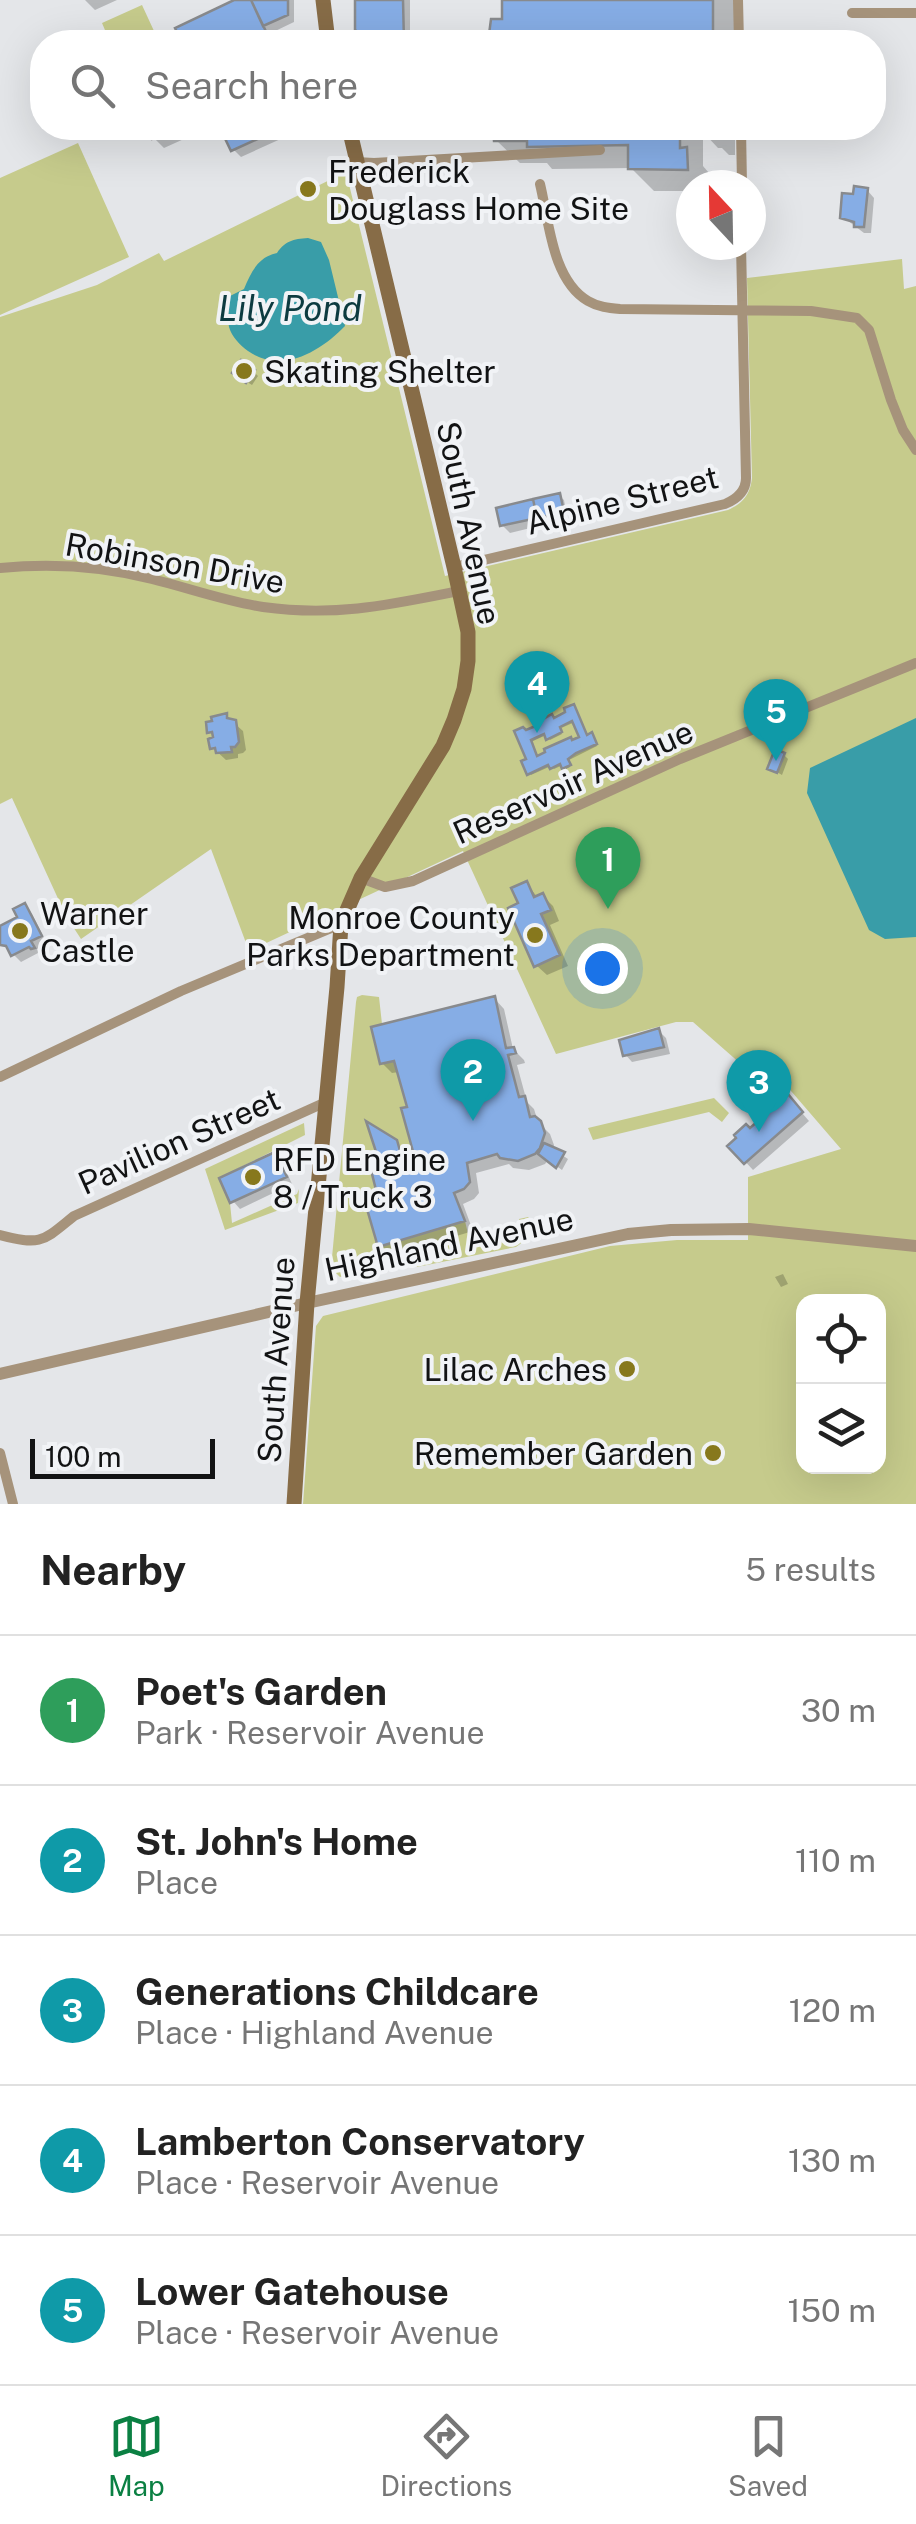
<!DOCTYPE html>
<meta charset="utf-8">
<style>
:root{--surface:#fff;--page:#f6f6f6;--text:#222;--muted:#767676;--line:#e0e0e0;--accent:#0b8043}
body{margin:0;font-family:"Public Sans",sans-serif;background:var(--page);color:var(--text)}
.controls{position:absolute;right:30px;bottom:30px;display:grid;overflow:hidden;border-radius:20px;box-shadow:0 10px 40px #0002}
.controls button{width:90px;height:90px;display:grid;place-items:center;padding:0;border:0;border-bottom:2px solid var(--line);background:var(--surface);color:var(--text);font:50px sans-serif}
.compass{position:absolute;left:676px;top:170px;width:90px;height:90px;border-radius:50%;background:var(--surface);box-shadow:0 10px 40px #0002;rotate:338deg}
.scale{position:absolute;left:30px;bottom:25px;width:185px;box-sizing:border-box;padding-left:10px;border:5px solid #121314;border-top:0;font-size:28px;line-height:35px;white-space:nowrap;color:#121314;-webkit-text-stroke:8px #f1f3f6;paint-order:stroke}
.you{position:absolute;left:602px;top:968px;width:35px;height:35px;margin:-25px;border:8px solid #fff;border-radius:50%;background:#1a73e8;box-shadow:0 0 0 15px #1a73e833}
.badge{display:grid;place-items:center;width:65px;height:65px;border-radius:50%;background:var(--accent);color:#fff;font-size:32px;font-weight:700}
.pin{position:absolute;translate:-50% -82px;filter:drop-shadow(0 2px 5px #0008)}
.pin::after{content:'';position:absolute;top:52px;width:35px;height:30px;background:inherit;clip-path:polygon(0 0,100% 0,50% 100%)}
.list{margin:0;padding:0;list-style:none}
h2{display:flex;justify-content:space-between;align-items:center;height:130px;margin:0;padding:0 40px;font-size:42px}
h2 small{font-size:32px;font-weight:400;color:var(--muted)}
.list li{display:grid;grid-template-columns:65px 1fr auto;gap:30px;align-items:center;box-sizing:border-box;height:150px;padding:0 40px;border-top:2px solid var(--line)}
.list b{display:block;font-size:38px;white-space:nowrap}
.list p{margin:0;font-size:32px;white-space:nowrap;color:var(--muted)}
.list em{font-size:32px;font-style:normal;color:var(--muted)}
.icon{flex:none;width:55px;height:55px;fill:none;stroke:currentColor;stroke-width:2;stroke-linecap:round;stroke-linejoin:round}
.map{position:relative;flex:none;width:916px;height:1504px;overflow:hidden}
.search{position:absolute;background:var(--surface);box-shadow:0 10px 40px #0002;left:30px;right:30px;top:30px;height:110px;display:flex;align-items:center;gap:25px;box-sizing:border-box;padding:0 35px;border-radius:40px;color:var(--muted);font-size:38px}
.sheet{height:880px;background:var(--surface)}
nav{display:flex;justify-content:space-around;align-items:center;box-sizing:border-box;height:140px;border-top:2px solid var(--line);background:var(--surface);font-size:28px;color:var(--muted)}
nav a{display:grid;justify-items:center;gap:5px}
nav .on{color:var(--accent)}
.map>svg:first-child{display:block}
</style>
<div class="map">
<svg width="916" height="1504" viewBox="0 0 916 1504">
<rect width="100%" height="100%" fill="#e4e6e9"/>
<path fill="#c6cb8c" fill-rule="evenodd" d="M142 5 154 31 129 42H110L102 23Z
M78 143 129 257 0 315V178Z
M346 172 445 576 728 510C743 503 750 495 752 478L747 278 902 259 904 289 916 286V1504H303L316 1326 323 1316 610 1246 677 1240H748V1177L841 1149 785 1084 774 1093 693 1022H676L556 1054 463 851 249 951 211 849 81 939 66 916 12 798 0 804V317L97 285 159 253 164 261ZM804 1302H878V1466H804Z
M362 995 379 997 382 1024 371 1027 380 1063 394 1061 407 1107 401 1109 414 1155 402 1158 396 1140 367 1122 380 1164 370 1167 378 1198 365 1202 378 1246 465 1221 470 1242 521 1229 519 1219 528 1217 531 1220C533 1233 526 1240 516 1247L417 1267 413 1259 340 1277 331 1268 356 1002 357 997Z
M714 1098 729 1113 722 1122 709 1112 593 1140 588 1128Z
M304 1123 305 1135 219 1178 230 1203 232 1223 297 1194 299 1189 298 1203 225 1230 205 1169Z"/>
<path fill="#399da8" d="M308 238 321 242 329 260 345 326C321 351 282 375 248 351 240 345 232 337 229 327 227 317 229 306 230 296L244 289C251 272 258 257 277 253 285 241 293 239 308 238Z
M916 718V937L885 939 869 930 807 793 810 768Z"/>
<path fill="#0003" fill-rule="evenodd" d="M85 0H117L95 10Z
M239 0H294V22L269 34 273 42H184L178 29Z
M357 0H410V42H365Z
M505 0H735V42H491L490 33 505 21Z
M149 128H205L206 129 164 148 154 138Z
M223 128H305L241 157 233 149Z
M492 128H735V155H729L722 148H718L703 132V166L709 173 710 185H691V191H654L631 168 552 169 547 163H520L496 140V132Z
M867 190 874 198 871 233H864L843 217 855 197Z
M254 372 258 376 252 385 239 377Z
M559 496 564 500 567 516 542 522 543 525 510 533 502 525Z
M546 694 548 708 540 723 551 717 554 721 567 714V710L573 707 587 737 592 735 597 746 567 761 570 767 566 769 563 765 554 769 551 766 531 775 524 763 530 760 517 732 523 730 526 733 541 726 533 709 530 711 526 704ZM575 722 582 738 572 742 570 740 547 750 548 754 537 759 531 742 546 735 550 740 562 734 559 729Z
M226 716 243 731 246 750 243 753 238 754V758L226 760 212 747 217 739 210 732Z
M784 755 788 759 782 775 770 768Z
M527 884 538 898 543 896 553 906 559 921 550 925 568 966 547 975 536 965Z
M25 906 32 914 47 944 37 949 41 957 38 953 21 962 1 942 0 929 20 918Z
M494 998 504 1009 513 1049 524 1060 525 1063 517 1065 527 1102 534 1109 538 1122 550 1134 554 1145 553 1149 568 1159 562 1170 548 1160 545 1164 529 1170 513 1168 509 1164 476 1173 479 1193 474 1199 463 1204 473 1231 390 1256 380 1245 381 1200 404 1171 408 1170 402 1149 408 1159 417 1156 410 1108 399 1072 392 1073 382 1063Z
M659 1031 666 1038 670 1054 632 1062 625 1054Z
M795 1105 809 1121 753 1170 731 1146 750 1132Z
M274 1155 282 1162 292 1184 240 1209 233 1201Z
M783 1274 788 1284 781 1287 775 1277Z"/>
<path fill="#86ade5" stroke="#888a8d" stroke-width="2.5" fill-rule="evenodd" d="M234 0H251L271 42H182L175 28Z
M251 0H288V15L263 26Z
M355 0H403L404 42H362V35L355 30Z
M502 0H713V42H488L491 19H502Z
M146 128H178L152 139Z
M220 128H282L231 151Z
M493 128H680V148L687 147 688 170 628 169V145L527 147V141H494Z
M854 186 868 188 864 227H854V222L840 218 842 193 853 194Z
M241 360 255 370 246 383 232 373Z
M560 493 564 512 537 518 533 499Z
M533 499 537 518 500 526 496 508Z
M547 692 548 705 543 714 545 718 552 714 554 718 565 712 564 708 574 704 587 735 592 732 597 744 576 753 568 759 571 765 562 769 560 764 550 769 548 765 527 775 521 761 526 759 514 731 523 727 526 730 538 725 531 709 526 711 522 702ZM572 721 579 737 572 740 571 737 544 749 545 752 537 756 531 740 544 734 546 740 562 732 560 727Z
M227 713V718L236 720 239 742 235 747H231L232 752 216 753 215 748 210 749 208 739 213 737 212 732 207 733 206 722 212 721 211 717Z
M775 749 785 753 777 773 767 769Z
M527 881 534 897 543 893 551 910 541 914 560 955 534 967 508 908 518 903 511 888Z
M25 903 42 936 31 941 35 948 31 949 29 947 11 956 6 946 0 945V926L17 917 13 909Z
M495 996 506 1048 514 1047 516 1053 508 1055 519 1097 525 1096 530 1117 535 1116 541 1121 545 1133 540 1148 535 1154 518 1161 500 1158 497 1154 467 1163 470 1182 464 1189 454 1193 465 1221 378 1247 365 1202 378 1198 370 1166 380 1164 366 1121 397 1140 402 1158 414 1155 401 1108 407 1107 394 1061 380 1064 371 1027Z
M659 1028 664 1047 623 1056 619 1040Z
M788 1094 803 1112 744 1164 727 1146 736 1138 734 1135 746 1124 750 1128 768 1112 765 1109 777 1098 780 1101Z
M544 1143 565 1152 556 1168 538 1154Z
M275 1152 287 1177 230 1203 219 1178Z"/>
<g fill="none" stroke-linecap="round" stroke-linejoin="round">
<path stroke="#a6937b" stroke-width="10" d="M738 0 739 42
M852 13H916
M741 128 742 185
M356 162 374 163 600 150
M540 184C549 221 552 280 588 301 598 307 609 308 620 309L811 311 857 318 869 330 891 400 903 430 916 450
M454 567 725 504C737 499 746 491 746 478L741 245
M0 568C51 563 102 566 152 579 189 588 224 601 263 607 335 617 389 605 459 591
M361 878 385 887 413 881 680 759 916 663
M0 1077 181 991 341 924
M0 1235C42 1246 43 1241 74 1216L326 1102
M0 1453 13 1504"/>
<path stroke="#a6937b" stroke-width="12" d="M0 1374 307 1303 628 1234 671 1230 749 1229 916 1246"/>
<path stroke="#876c47" stroke-width="15" d="M323 0 328 42
M294 1504 307 1303 337 987 341 924 361 878 443 746 454 720 464 689 468 661V632L454 567 349 128"/>
</g>
<g fill="#87781d" stroke="#f1f3f6" stroke-width="4">
<circle cx="308" cy="189" r="10"/>
<circle cx="244" cy="371" r="10"/>
<circle cx="20" cy="931" r="10"/>
<circle cx="535" cy="935" r="10"/>
<circle cx="253" cy="1177" r="10"/>
<circle cx="627" cy="1369" r="10"/>
<circle cx="713" cy="1453" r="10"/>
</g>
<g text-anchor="middle" dominant-baseline="central" stroke-width="8" stroke-linejoin="round" paint-order="stroke">
<g font-size="32" fill="#121314" stroke="#f1f3f6" text-anchor="start">
<text x="328" y="171">Frederick<tspan x="328" dy="37">Douglass Home Site</tspan></text>
<text x="264" y="371">Skating Shelter</text>
<text x="40" y="913">Warner<tspan x="40" dy="37">Castle</tspan></text>
<text x="515" y="917" text-anchor="end">Monroe County<tspan x="515" dy="37">Parks Department</tspan></text>
<text x="273" y="1159">RFD Engine<tspan x="273" dy="37">8 / Truck 3</tspan></text>
<text x="607" y="1369" text-anchor="end">Lilac Arches</text>
<text x="693" y="1453" text-anchor="end">Remember Garden</text>
</g>
<g font-size="32" fill="#121314" stroke="#f1f3f6">
<text transform="translate(622 500) rotate(-14)">Alpine Street</text>
<text transform="translate(469 523) rotate(78)">South Avenue</text>
<text transform="translate(175 563) rotate(10)">Robinson Drive</text>
<text transform="translate(573 782) rotate(-24)">Reservoir Avenue</text>
<text transform="translate(179 1141) rotate(-24)">Pavilion Street</text>
<text transform="translate(449 1244) rotate(-12)">Highland Avenue</text>
<text transform="translate(276 1360) rotate(-86)">South Avenue</text>
</g>
<g font-size="35" font-style="italic" fill="#0d3b40" stroke="#f1f3f6">
<text x="290" y="308">Lily Pond</text>
</g>
</g>
</svg>
<div class="controls">
<button><svg class="icon" aria-label="locate" viewBox="0 0 24 24"><circle cx="12" cy="12" r="6"/><path d="M12 2v4M12 18v4M2 12h4M18 12h4"/></svg></button>
<button><svg class="icon" aria-label="layers" viewBox="0 0 24 24"><path d="M12 4l9 5-9 5-9-5zM3 14l9 5 9-5"/></svg></button>
</div>
<svg class="compass" viewBox="-18 -18 36 36"><path d="M0-13l5 13h-10z" fill="#e53935"/><path d="M0 13l5-13h-10z" fill="#767676"/></svg>
<div class="scale">100 m</div>
<div class="you"></div>
<div class="pin badge" style="left:608px;top:909px;background:#2e9e5b">1</div>
<div class="pin badge" style="left:473px;top:1121px;background:#0f9aa8">2</div>
<div class="pin badge" style="left:759px;top:1132px;background:#0f9aa8">3</div>
<div class="pin badge" style="left:537px;top:733px;background:#0f9aa8">4</div>
<div class="pin badge" style="left:776px;top:761px;background:#0f9aa8">5</div>
<div class="search"><svg class="icon" aria-label="search" viewBox="0 0 24 24"><circle cx="10" cy="10" r="6"/><path d="M15 15l6 6"/></svg>Search here</div>
</div>
<section class="sheet">
<h2>Nearby<small>5 results</small></h2>
<ul class="list">
<li><span class="badge" style="background:#2e9e5b">1</span><div><b>Poet's Garden</b><p>Park · Reservoir Avenue</p></div><em>30 m</em></li>
<li><span class="badge" style="background:#0f9aa8">2</span><div><b>St. John's Home</b><p>Place</p></div><em>110 m</em></li>
<li><span class="badge" style="background:#0f9aa8">3</span><div><b>Generations Childcare</b><p>Place · Highland Avenue</p></div><em>120 m</em></li>
<li><span class="badge" style="background:#0f9aa8">4</span><div><b>Lamberton Conservatory</b><p>Place · Reservoir Avenue</p></div><em>130 m</em></li>
<li><span class="badge" style="background:#0f9aa8">5</span><div><b>Lower Gatehouse</b><p>Place · Reservoir Avenue</p></div><em>150 m</em></li>
</ul>
</section>
<nav>
<a class="on"><svg class="icon" aria-label="map" viewBox="0 0 24 24"><path d="M3 6l6-2 6 2 6-2v14l-6 2-6-2-6 2zM9 4v14M15 6v14"/></svg>Map</a>
<a><svg class="icon" aria-label="directions" viewBox="0 0 24 24"><path d="M12 3l9 9-9 9-9-9zM9 14v-3h6M13 9l2 2-2 2"/></svg>Directions</a>
<a><svg class="icon" aria-label="saved" viewBox="0 0 24 24"><path d="M7 4h10v16l-5-4-5 4z"/></svg>Saved</a>
</nav>
